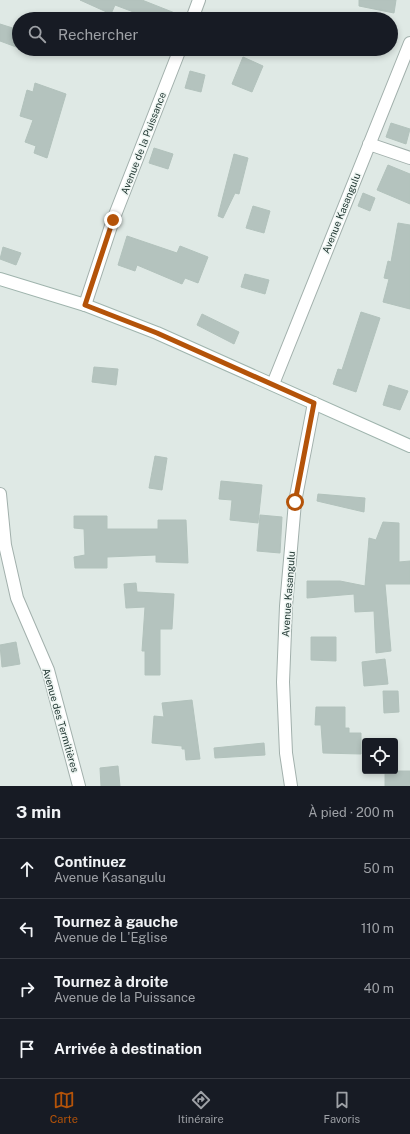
<!DOCTYPE html>
<html lang="fr">
<meta charset="utf-8">
<style>
:root{--surface:#171b24;--page:#242831;--text:#f1f3f6;--muted:#9ea1a6;--line:#363941;--accent:#b45309}
body{margin:0;font-family:"Public Sans",sans-serif;background:var(--page);color:var(--text)}
.controls{position:absolute;right:12px;bottom:12px;display:grid;overflow:hidden;border-radius:4px;box-shadow:0 2px 6px #0003}
.controls button{width:36px;height:36px;display:grid;place-items:center;padding:0;border:0;border-bottom:1px solid var(--line);background:var(--surface);color:var(--text);font:20px sans-serif}
.stop{position:absolute;width:12px;height:12px;margin:-9px;border:3px solid #b45309;border-radius:50%;background:#fff}
.stop.end{background:#b45309;border-color:#fff;box-shadow:0 1px 4px #0008}
.list{margin:0;padding:0;list-style:none}
h2{display:flex;justify-content:space-between;align-items:center;height:52px;margin:0;padding:0 16px;font-size:17px}
h2 small{font-size:13px;font-weight:400;color:var(--muted)}
.list li{display:grid;grid-template-columns:26px 1fr auto;gap:12px;align-items:center;box-sizing:border-box;height:60px;padding:0 16px;border-top:1px solid var(--line)}
.list b{display:block;font-size:15px;white-space:nowrap}
.list p{margin:0;font-size:13px;white-space:nowrap;color:var(--muted)}
.list em{font-size:13px;font-style:normal;color:var(--muted)}
.icon{flex:none;width:22px;height:22px;fill:none;stroke:currentColor;stroke-width:2;stroke-linecap:round;stroke-linejoin:round}
.map{position:relative;flex:none;width:410px;height:786px;overflow:hidden}
.search{position:absolute;background:var(--surface);box-shadow:0 2px 6px #0003;left:12px;right:12px;top:12px;height:44px;display:flex;align-items:center;gap:10px;box-sizing:border-box;padding:0 14px;border-radius:22px;color:var(--muted);font-size:15px}
.sheet{height:292px;background:var(--surface)}
nav{display:flex;justify-content:space-around;align-items:center;box-sizing:border-box;height:56px;border-top:1px solid var(--line);background:var(--surface);font-size:11px;color:var(--muted)}
nav a{display:grid;justify-items:center;gap:2px}
nav .on{color:var(--accent)}
.map>svg:first-child{display:block}
</style>
<div class="map">
<svg width="410" height="786" viewBox="0 0 410 786">
<rect width="100%" height="100%" fill="#dfe9e5"/>
<path fill="#b4c3be" stroke="#b2c2bc" d="M80 0H142L185 17V19H152L115 5 111 14Z
M359 0H396L394 13 359 6Z
M0 24 19 30V48L0 41Z
M243 57 263 66 252 92 232 84Z
M190 71 205 75 201 92 185 88Z
M35 83 66 94 47 158 34 153 36 146 25 142 33 120 20 116 27 90 33 92Z
M391 123 410 129 406 144 386 137Z
M154 148 173 154 168 169 149 163Z
M234 154 248 158 239 194 235 193 223 218 218 216Z
M388 165 410 174V204L377 190Z
M363 193 375 198 370 211 358 206Z
M253 206 270 211 264 233 246 228Z
M398 223 410 225V309L383 302 389 279 384 278 388 261 391 262Z
M127 236 177 253 180 246 208 257 198 283 185 278 182 284 137 265 135 271 118 265Z
M3 247 21 253 16 265 0 259Z
M245 274 269 280 265 294 241 287Z
M361 312 380 318 356 392 333 384 338 369 342 370Z
M202 314 239 332 234 344 197 325Z
M94 367 118 369 116 385 92 382Z
M389 385 408 391 400 410 383 405Z
M155 456 167 458 162 490 149 488Z
M221 481 262 485 258 523 230 520 232 500 219 499Z
M318 494 365 498 364 512 317 501Z
M260 515 282 517 280 553 257 551Z
M74 516H107V529H158V520H186L188 563 156 562V555L107 557V568H75L74 557 85 555 84 529 74 528Z
M383 522 399 523V562L410 561V584H385L391 651 376 653 374 611 355 612 354 594 307 598V581H340L365 586 369 538 376 540Z
M136 583 137 592 174 594 172 629H160V675H145V651H142L145 607 126 608 124 584Z
M311 637H336V661L311 660Z
M16 642 20 664 2 667 0 645Z
M385 659 388 684 364 686 362 662Z
M383 691H398L399 712 384 713Z
M192 700 200 759 186 760 185 749H182V746L152 743 154 716 164 717 162 703Z
M316 707H345V728H349V733H361V754L323 753 321 725H315Z
M264 743 265 755 215 758 214 748Z
M118 766 120 786H101L100 768Z
M385 771H410V786H385Z"/>
<g fill="none" stroke-linecap="round" stroke-linejoin="round">
<defs>
<path id="street" d="M192 19 199 0
M369 144 410 158
M85 305 113 220 180 49
M273 384 410 43
M0 494 5 545 17 598 48 670 79 786
M291 786 286 753 283 682 286 606 295 502 314 403"/>
<path id="secondary" d="M0 279 85 305 157 333 410 446"/>
</defs>
<use href="#street" stroke="#a2b0ac" stroke-width="14"/>
<use href="#secondary" stroke="#9fb4ad" stroke-width="14"/>
<use href="#street" stroke="#fff" stroke-width="12"/>
<use href="#secondary" stroke="#fff" stroke-width="12"/>
</g>
<g fill="none" stroke-linecap="round" stroke-linejoin="round">
<path stroke="#b45309" stroke-width="5" d="M113 220 85 305 157 333 314 403 295 502"/>
</g>
<g text-anchor="middle" dominant-baseline="central" stroke-width="3" stroke-linejoin="round" paint-order="stroke">
<g font-size="10" fill="#213732" stroke="#eff6f3">
<text transform="translate(143 143) rotate(-69)">Avenue de la Puissance</text>
<text transform="translate(341 213) rotate(-68)">Avenue Kasangulu</text>
<text transform="translate(288 594) rotate(-86)">Avenue Kasangulu</text>
<text transform="translate(61 720) rotate(74)">Avenue des Termitières</text>
</g>
</g>
</svg>
<div class="controls">
<button><svg class="icon" aria-label="locate" viewBox="0 0 24 24"><circle cx="12" cy="12" r="6"/><path d="M12 2v4M12 18v4M2 12h4M18 12h4"/></svg></button>
</div>
<div class="stop" style="left:295px;top:502px"></div>
<div class="stop end" style="left:113px;top:220px"></div>
<div class="search"><svg class="icon" aria-label="search" viewBox="0 0 24 24"><circle cx="10" cy="10" r="6"/><path d="M15 15l6 6"/></svg>Rechercher</div>
</div>
<section class="sheet">
<h2>3 min<small>À pied · 200 m</small></h2>
<ul class="list">
<li><svg class="icon" aria-label="ahead" viewBox="0 0 24 24"><path d="M12 20V5M6 11l6-6 6 6"/></svg><div><b>Continuez</b><p>Avenue Kasangulu</p></div><em>50 m</em></li>
<li><svg class="icon" aria-label="left" viewBox="0 0 24 24"><path d="M17 20v-9H6M10 6l-5 5 5 5"/></svg><div><b>Tournez à gauche</b><p>Avenue de L'Eglise</p></div><em>110 m</em></li>
<li><svg class="icon" aria-label="right" viewBox="0 0 24 24"><path d="M7 20v-9h11M14 6l5 5-5 5"/></svg><div><b>Tournez à droite</b><p>Avenue de la Puissance</p></div><em>40 m</em></li>
<li><svg class="icon" aria-label="arrive" viewBox="0 0 24 24"><path d="M6 21V4h12l-3 4 3 4H6"/></svg><div><b>Arrivée à destination</b></div></li>
</ul>
</section>
<nav>
<a class="on"><svg class="icon" aria-label="map" viewBox="0 0 24 24"><path d="M3 6l6-2 6 2 6-2v14l-6 2-6-2-6 2zM9 4v14M15 6v14"/></svg>Carte</a>
<a><svg class="icon" aria-label="directions" viewBox="0 0 24 24"><path d="M12 3l9 9-9 9-9-9zM9 14v-3h6M13 9l2 2-2 2"/></svg>Itinéraire</a>
<a><svg class="icon" aria-label="saved" viewBox="0 0 24 24"><path d="M7 4h10v16l-5-4-5 4z"/></svg>Favoris</a>
</nav>
